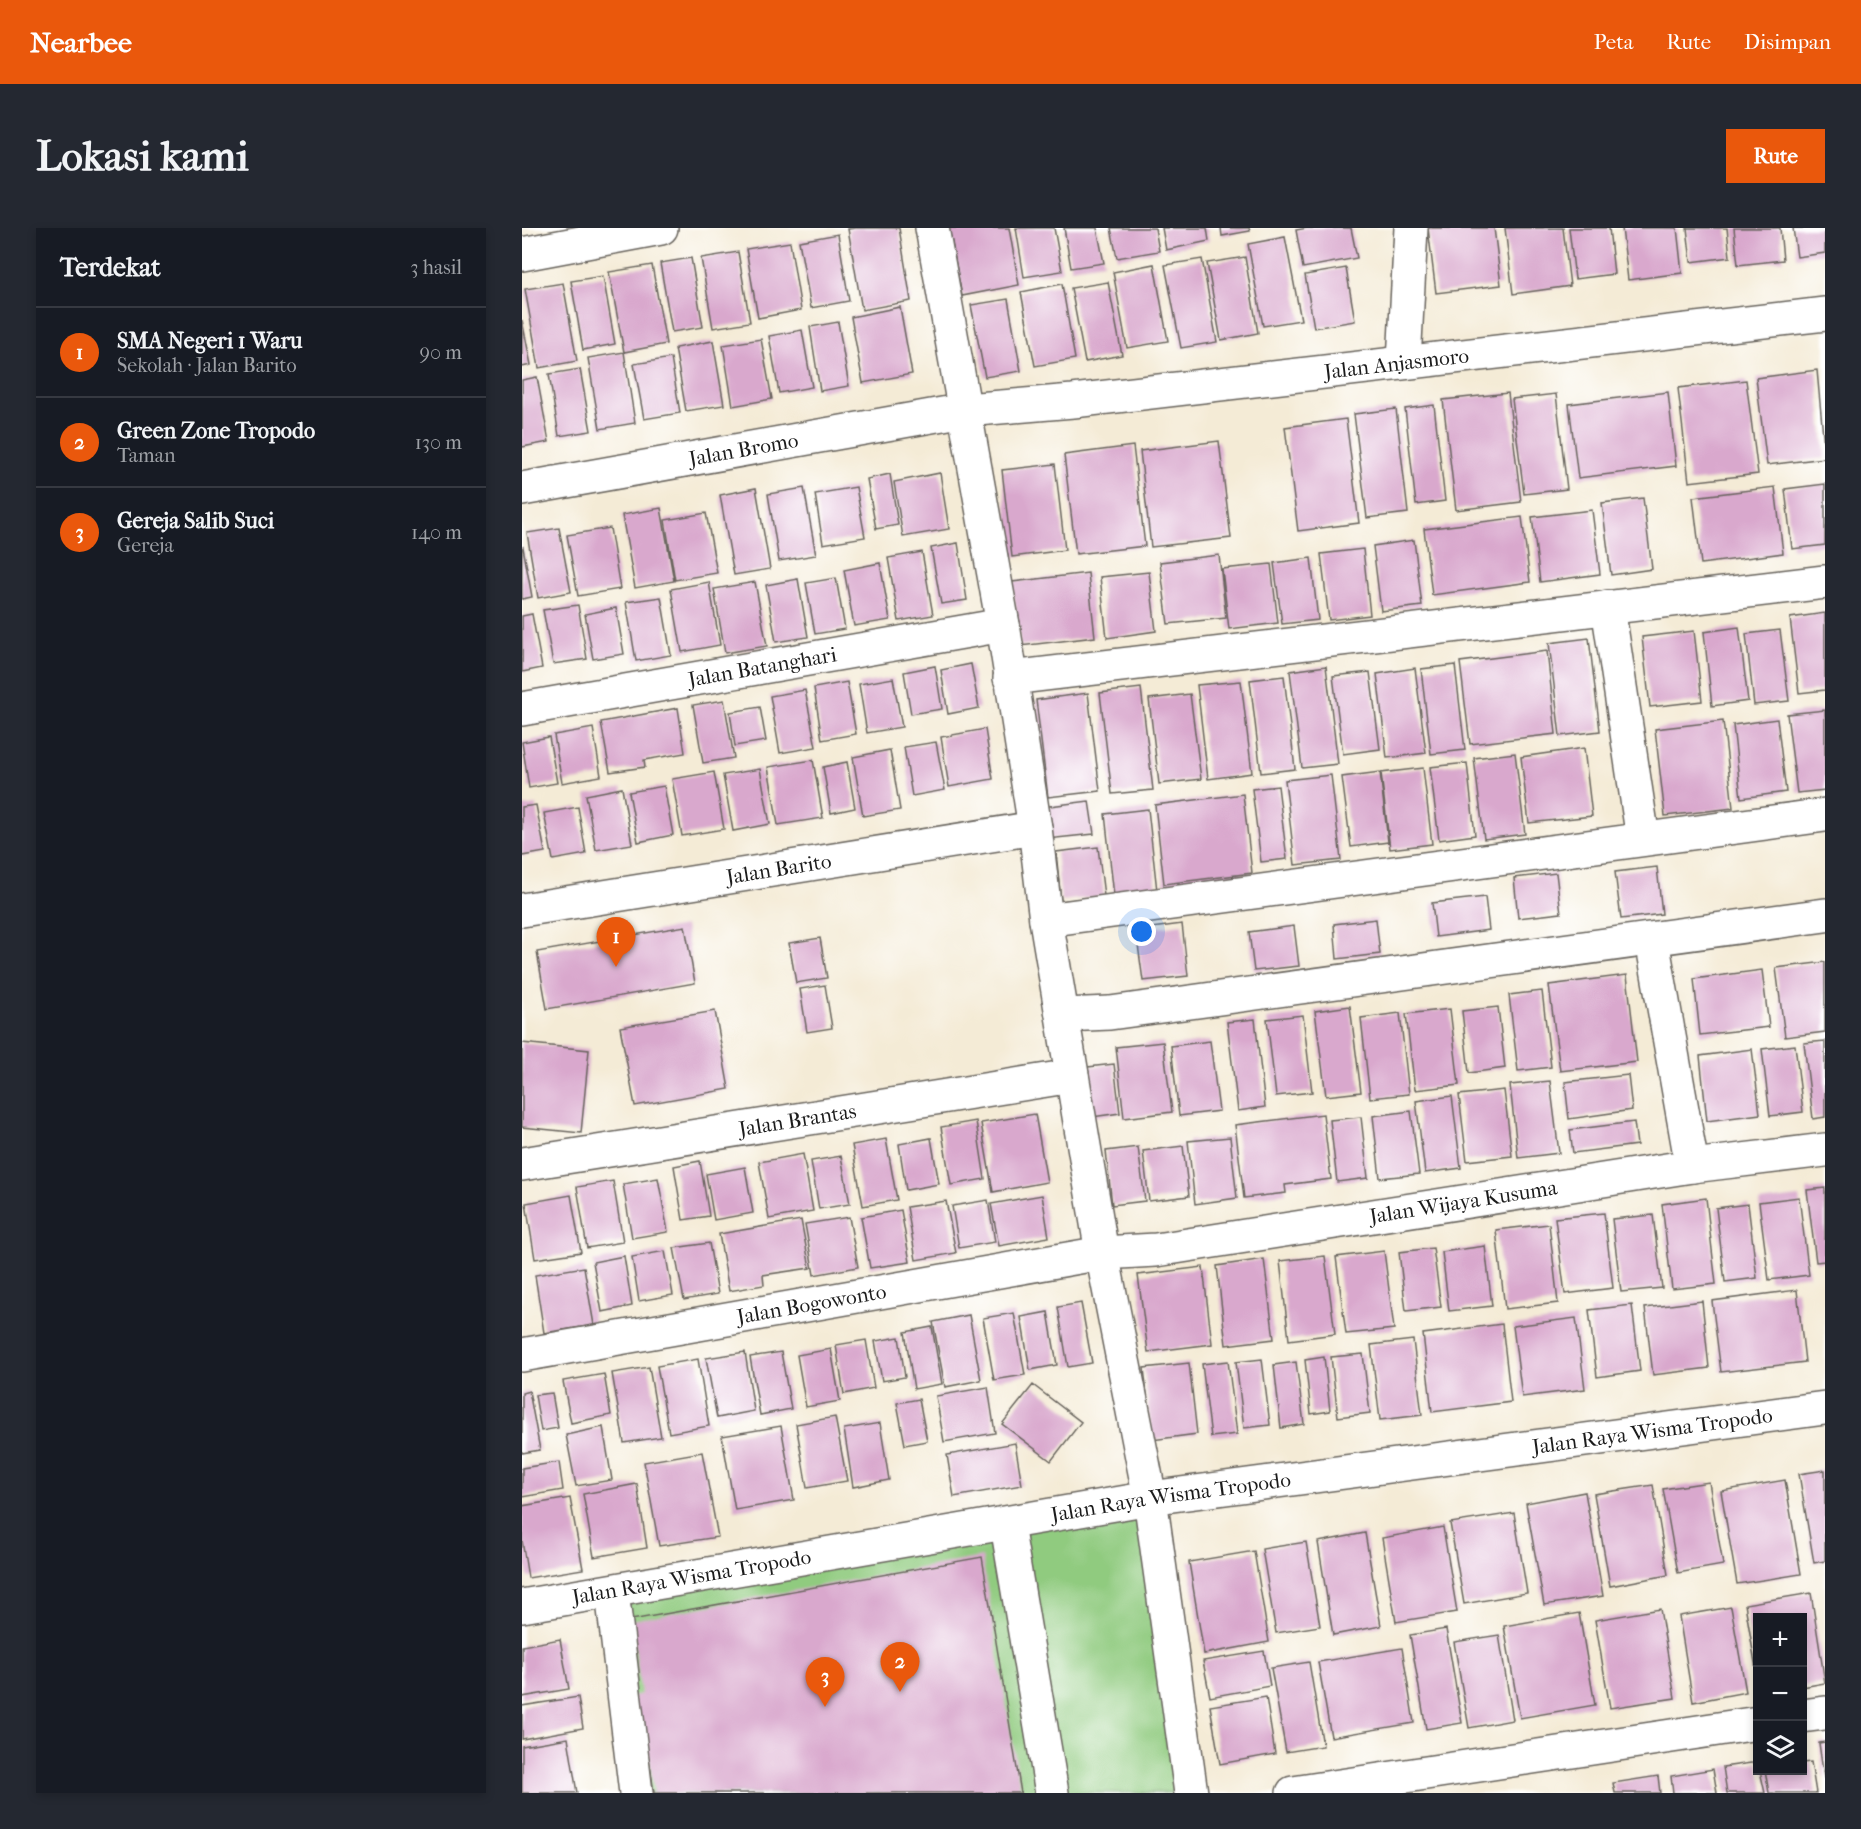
<!DOCTYPE html>
<html lang="id">
<meta charset="utf-8">
<style>
:root{--surface:#171b24;--page:#242831;--text:#f1f3f6;--muted:#9ea1a6;--line:#363941;--accent:#ea580c}
body{margin:0;font-family:"IM FELL French Canon",serif;background:var(--page);color:var(--text)}
.controls{position:absolute;right:18px;bottom:18px;display:grid;overflow:hidden;border-radius:0px;box-shadow:0 3px 9px #0003}
.controls button{width:54px;height:54px;display:grid;place-items:center;padding:0;border:0;border-bottom:2px solid var(--line);background:var(--surface);color:var(--text);font:30px sans-serif}
.you{position:absolute;left:620px;top:704px;width:21px;height:21px;margin:-15px;border:4px solid #fff;border-radius:50%;background:#1a73e8;box-shadow:0 0 0 9px #1a73e833}
.badge{display:grid;place-items:center;width:39px;height:39px;border-radius:50%;background:var(--accent);color:#fff;font-size:20px;font-weight:700}
.pin{position:absolute;translate:-50% -50px;filter:drop-shadow(0 2px 3px #0008)}
.pin::after{content:'';position:absolute;top:32px;width:21px;height:18px;background:inherit;clip-path:polygon(0 0,100% 0,50% 100%)}
.list{margin:0;padding:0;list-style:none}
h2{display:flex;justify-content:space-between;align-items:center;height:78px;margin:0;padding:0 24px;font-size:26px}
h2 small{font-size:20px;font-weight:400;color:var(--muted)}
.list li{display:grid;grid-template-columns:39px 1fr auto;gap:18px;align-items:center;box-sizing:border-box;height:90px;padding:0 24px;border-top:2px solid var(--line)}
.list b{display:block;font-size:22px;white-space:nowrap}
.list p{margin:0;font-size:20px;white-space:nowrap;color:var(--muted)}
.list em{font-size:20px;font-style:normal;color:var(--muted)}
.icon{flex:none;width:33px;height:33px;fill:none;stroke:currentColor;stroke-width:2;stroke-linecap:round;stroke-linejoin:round}
.map{position:relative;flex:none;width:1303px;height:1565px;overflow:hidden;border-radius:0px}
header{display:flex;align-items:center;gap:36px;box-sizing:border-box;height:84px;padding:0 30px;background:var(--accent);color:#fff}
header strong{font-size:28px}
nav{display:flex;gap:33px;margin-inline-start:auto;font-size:21px}
.intro{display:flex;align-items:center;justify-content:space-between;box-sizing:border-box;height:144px;padding:0 36px}
h1{margin:0;font-size:42px}
.button{padding:15px 27px;border-radius:0px;background:var(--accent);color:#fff;font-size:21px;font-weight:700}
main{display:flex;gap:36px;padding:0 36px}
aside{flex:1;background:var(--surface);border-radius:0px;box-shadow:0 3px 9px #0003}
.map>svg:first-child{display:block}
</style>
<header>
<strong>Nearbee</strong>
<nav><a>Peta</a><a>Rute</a><a>Disimpan</a></nav>
</header>
<div class="intro"><h1>Lokasi kami</h1><a class="button">Rute</a></div>
<main>
<aside>
<h2>Terdekat<small>3 hasil</small></h2>
<ul class="list">
<li><span class="badge">1</span><div><b>SMA Negeri 1 Waru</b><p>Sekolah · Jalan Barito</p></div><em>90 m</em></li>
<li><span class="badge">2</span><div><b>Green Zone Tropodo</b><p>Taman</p></div><em>130 m</em></li>
<li><span class="badge">3</span><div><b>Gereja Salib Suci</b><p>Gereja</p></div><em>140 m</em></li>
</ul>
</aside>
<div class="map">
<svg width="1303" height="1565" viewBox="0 0 1303 1565">
<rect width="100%" height="100%" fill="#fff"/>
<filter id="ink" filterUnits="userSpaceOnUse"><feTurbulence type="fractalNoise" baseFrequency=".0167" numOctaves="2"/><feDisplacementMap in="SourceGraphic" scale="12" xChannelSelector="R" yChannelSelector="G"/><feConvolveMatrix kernelMatrix="1 2 1 2 8 2 1 2 1" color-interpolation-filters="sRGB"/></filter>
<filter id="wash" filterUnits="userSpaceOnUse"><feTurbulence type="fractalNoise" baseFrequency=".008" numOctaves="4" result="noise"/><feDisplacementMap in="SourceGraphic" scale="24" xChannelSelector="R" yChannelSelector="G"/><feGaussianBlur stdDeviation="1.35" result="paint"/><feColorMatrix in="noise" values="0 0 0 0 0 0 0 0 0 0 0 0 0 0 0 0 0 1.4 0 .05"/><feComposite in="paint" operator="in"/></filter>
<g filter="url(#wash)">
<rect width="100%" height="100%" fill="#f4ebd6"/>
<path fill="#90cb7f" stroke="#56744e" stroke-width="1.5" d="M628 1270 669 1565H114L90 1364Z"/>
<g id="blocks">
<path fill="#d9a8cd" d="M334 0H377L389 73 340 82 326 1Z
M427 0H487L497 57 440 68Z
M494 0H532L540 43 502 49Z
M542 0H575L582 35 549 40Z
M589 0H633L637 23 595 30Z
M640 0H685L687 13 644 22Z
M699 0H727L728 3 700 8Z
M785 0H829L835 30 781 40 774 2Z
M906 0H972L979 57 914 65Z
M983 0H1041L1048 58 991 66Z
M1047 0H1087L1092 46 1053 51Z
M1100 0H1155L1160 45 1106 52Z
M1165 0H1205L1208 29 1169 34Z
M1212 0H1258L1261 32 1216 37Z
M1271 0H1303V25L1275 29Z
M316 6 327 73 289 80 277 13Z
M763 9 779 92 741 98 726 16Z
M268 14 279 82 236 90 224 21Z
M216 24 228 94 191 100 179 30Z
M723 29 736 105 699 112 685 35Z
M169 30 181 99 150 104 138 35Z
M680 31 695 114 659 120 643 37Z
M632 36 646 113 605 120 591 44Z
M130 37 144 116 102 124 87 44Z
M824 40 833 93 792 100 783 47Z
M81 48 93 116 61 122 49 53Z
M586 54 600 127 563 134 549 60Z
M41 55 55 133 17 140 3 61Z
M540 56 553 131 513 138 499 64Z
M486 71 499 143 463 149 449 77Z
M378 79 390 146 341 155 329 89Z
M0 92 9 137 0 139Z
M316 94 327 158 298 163 288 99Z
M280 102 290 159 257 165 247 108Z
M239 111 250 171 211 178 201 117Z
M191 113 202 177 164 183 153 120Z
M102 124 113 195 78 201 66 130Z
M149 130 158 185 122 191 112 136Z
M58 141 69 203 37 208 27 146Z
M1295 142 1303 230 1245 237 1234 150Z
M15 149 27 214 0 219V152Z
M1224 152 1236 246 1167 254 1156 160Z
M1146 164 1154 238 1056 250 1047 176Z
M986 165 999 274 934 282 921 172Z
M1034 166 1045 261 1002 266 990 171Z
M912 177 923 273 894 277 883 181Z
M874 181 886 285 845 290 832 186Z
M824 191 837 295 776 303 763 199Z
M697 213 709 310 629 319 618 223Z
M611 218 623 318 554 326 542 227Z
M533 236 543 322 490 329 480 242Z
M418 245 427 301 381 309 372 254Z
M368 246 376 297 354 301 345 251Z
M1303 256V317L1270 321 1263 261Z
M334 259 343 309 301 316 293 266Z
M1253 259 1261 325 1179 336 1171 269Z
M234 260 248 341 212 347 198 267Z
M282 260 294 327 257 333 246 266Z
M1121 270 1130 341 1089 347 1080 275Z
M139 280 152 353 113 360 100 287Z
M1070 282 1078 346 1018 354 1010 289Z
M184 285 195 345 153 352 143 292Z
M1000 289 1008 354 910 367 902 301Z
M37 300 49 364 16 370 5 305Z
M88 300 98 361 56 368 45 307Z
M892 312 900 378 859 383 851 318Z
M436 315 445 372 419 376 409 320Z
M1 319 10 369 0 371V320Z
M841 321 848 387 807 392 799 326Z
M400 324 411 387 377 393 366 330Z
M697 327 704 390 646 396 638 334Z
M789 330 796 392 760 396 752 335Z
M358 335 368 392 332 398 322 342Z
M749 336 756 395 707 401 700 341Z
M627 344 634 403 585 410 578 349Z
M566 345 573 409 498 418 490 354Z
M314 350 323 401 293 406 284 355Z
M276 351 286 409 254 414 244 357Z
M187 354 198 417 160 424 149 361Z
M233 354 245 418 203 425 192 361Z
M139 369 149 427 114 433 104 374Z
M56 377 65 431 31 436 21 382Z
M94 380 102 426 71 431 63 386Z
M1303 385V462L1277 465 1268 390Z
M10 386 20 440 0 444V388Z
M1217 399 1226 473 1190 478 1182 404Z
M1258 402 1267 473 1232 477 1224 406Z
M1172 403 1180 473 1128 479 1120 409Z
M1067 410 1078 503 1038 508 1027 415Z
M1025 423 1034 506 948 516 938 434Z
M449 436 457 480 426 486 419 442Z
M933 437 943 522 909 526 899 441Z
M413 438 420 481 389 486 382 444Z
M804 438 816 536 780 540 768 443Z
M893 440 904 525 865 530 855 446Z
M848 444 858 521 821 526 811 448Z
M762 448 773 541 739 545 728 452Z
M371 450 380 499 345 505 337 456Z
M719 453 730 545 686 551 675 457Z
M325 454 334 506 300 512 292 460Z
M619 460 631 562 590 566 578 465Z
M283 462 294 519 258 525 248 468Z
M566 465 578 563 526 569 514 472Z
M668 466 679 551 637 556 627 471Z
M202 472 212 530 181 535 171 477Z
M238 479 244 513 213 518 208 484Z
M156 480 163 525 122 532 123 539 88 544 79 494Z
M1303 482V562L1275 565 1265 486Z
M1255 491 1264 564 1219 570 1211 497Z
M1201 493 1211 580 1143 588 1133 501Z
M71 500 79 548 40 555 32 507Z
M463 501 471 551 427 559 419 509Z
M27 509 35 555 7 560 0 514Z
M414 514 423 562 390 568 382 519Z
M1062 520 1070 588 1007 595 999 529Z
M368 522 378 582 341 588 331 529Z
M993 525 1003 606 962 611 952 530Z
M291 532 301 590 256 597 246 539Z
M325 534 333 580 309 585 301 539Z
M945 535 953 607 917 612 908 539Z
M901 540 910 616 868 621 859 545Z
M238 541 248 596 211 603 201 547Z
M192 544 202 601 160 608 150 551Z
M858 544 866 614 829 619 820 549Z
M809 547 819 632 773 637 763 552Z
M142 558 151 607 116 614 107 564Z
M756 558 765 631 739 634 730 561Z
M100 560 110 616 74 622 64 567Z
M721 566 730 645 642 656 633 577Z
M567 573 572 606 525 611 520 579Z
M14 577 23 624 0 628V579Z
M56 579 64 626 31 632 22 585Z
M626 581 635 663 592 668 583 586Z
M576 619 582 668 539 673 534 624Z
M1135 639 1140 686 1099 691 1093 644Z
M1034 645 1039 685 996 690 992 650Z
M963 669 967 702 914 709 910 675Z
M854 691 858 726 815 731 812 696Z
M660 696 666 748 621 753 614 702Z
M163 698 173 755 25 781 15 724Z
M772 698 777 738 732 743 727 704Z
M298 710 305 750 274 755 267 715Z
M1303 734V804L1263 809 1254 740Z
M1240 742 1247 799 1178 807 1172 751Z
M1105 747 1115 834 1038 843 1027 757Z
M303 757 310 800 285 804 278 761Z
M1020 763 1029 839 996 843 987 767Z
M828 778 839 864 804 868 793 783Z
M976 779 983 840 947 845 940 783Z
M928 781 937 857 893 862 884 786Z
M193 783 207 861 113 878 98 799Z
M878 785 887 866 848 870 839 790Z
M781 787 790 864 754 868 745 791Z
M733 791 743 879 716 883 705 794Z
M688 813 697 883 657 888 649 818Z
M1303 813V889L1291 891 1282 815Z
M641 814 650 884 602 890 594 819Z
M0 815 67 822 59 905 0 899Z
M1273 817 1281 884 1248 888 1240 821Z
M1230 821 1238 886 1185 893 1178 828Z
M592 836 598 885 563 890 557 840Z
M1106 847 1110 882 1047 891 1043 854Z
M1028 853 1037 925 996 930 988 857Z
M982 862 990 928 945 933 937 867Z
M930 868 939 940 903 945 894 873Z
M889 883 897 946 858 950 851 888Z
M513 886 525 954 471 964 459 895Z
M801 886 809 951 763 957 764 965 722 970 713 897Z
M839 889 846 950 815 954 808 892Z
M454 893 463 951 429 957 419 899Z
M1112 894 1115 917 1051 925 1048 902Z
M708 909 715 970 673 976 666 913Z
M409 910 417 956 384 962 377 916Z
M364 911 375 972 341 978 330 917Z
M661 918 667 968 627 973 621 923Z
M616 919 623 973 590 977 584 923Z
M281 926 291 983 247 991 237 934Z
M319 928 328 976 297 981 289 933Z
M178 933 187 988 161 992 152 938Z
M223 939 231 985 192 992 184 946Z
M136 950 146 1004 110 1010 101 956Z
M91 953 101 1014 65 1020 55 959Z
M1303 960V1033L1294 1034 1285 962Z
M49 967 59 1024 13 1031 4 975Z
M520 967 527 1009 477 1018 469 976Z
M1277 969 1287 1047 1247 1052 1237 974Z
M1184 970 1194 1056 1150 1061 1140 976Z
M466 972 473 1014 437 1020 430 978Z
M424 973 434 1025 394 1032 385 979Z
M1226 976 1235 1050 1203 1054 1194 980Z
M379 982 388 1034 348 1040 339 989Z
M1082 985 1091 1060 1043 1066 1033 990Z
M1131 987 1140 1060 1099 1064 1090 991Z
M327 989 336 1039 292 1047 283 996Z
M279 992 288 1040 241 1047 242 1057 207 1063 197 1006Z
M1027 996 1036 1075 983 1081 974 1002Z
M187 1015 196 1066 162 1072 152 1020Z
M963 1018 970 1078 927 1083 920 1024Z
M911 1020 919 1079 884 1083 877 1024Z
M143 1023 151 1067 117 1073 110 1029Z
M862 1023 872 1101 824 1106 814 1029Z
M102 1028 110 1078 80 1084 71 1034Z
M803 1028 813 1106 767 1112 758 1033Z
M742 1031 752 1111 704 1117 695 1038Z
M62 1039 72 1097 22 1105 13 1047Z
M681 1039 690 1116 626 1124 616 1047Z
M1275 1062 1283 1134 1199 1144 1190 1073Z
M1180 1073 1187 1140 1131 1147 1123 1080Z
M559 1075 570 1135 546 1139 536 1079Z
M1110 1077 1118 1143 1075 1149 1067 1082Z
M526 1084 535 1137 508 1142 499 1089Z
M492 1085 503 1147 472 1152 461 1090Z
M447 1087 459 1152 423 1159 411 1094Z
M1054 1090 1063 1161 1000 1169 991 1098Z
M980 1096 989 1174 910 1184 901 1106Z
M410 1099 420 1156 392 1161 383 1104Z
M377 1109 383 1149 360 1153 353 1113Z
M344 1112 352 1160 322 1166 314 1117Z
M891 1112 900 1187 858 1192 849 1117Z
M309 1121 318 1173 284 1179 275 1127Z
M223 1124 232 1183 195 1190 184 1130Z
M259 1124 269 1181 238 1187 228 1129Z
M841 1126 848 1185 816 1189 809 1129Z
M802 1129 808 1183 789 1186 783 1132Z
M176 1131 187 1198 147 1205 135 1138Z
M740 1131 748 1197 722 1200 714 1134Z
M706 1133 715 1206 689 1209 680 1136Z
M774 1134 782 1196 759 1200 752 1137Z
M667 1135 675 1206 630 1212 622 1140Z
M127 1139 139 1209 102 1215 90 1145Z
M82 1146 89 1187 49 1195 41 1153Z
M511 1157 559 1194 529 1233 480 1196Z
M466 1159 473 1205 422 1214 414 1168Z
M7 1163 18 1222 0 1225V1165Z
M30 1165 36 1200 19 1203 13 1167Z
M397 1171 405 1213 383 1217 375 1175Z
M313 1189 325 1253 285 1260 274 1196Z
M358 1195 367 1252 331 1259 322 1201Z
M259 1198 272 1272 213 1282 200 1208Z
M81 1199 90 1252 54 1258 44 1207Z
M493 1215 500 1257 432 1269 425 1227Z
M180 1224 196 1309 137 1318 122 1234Z
M37 1234 41 1262 0 1269V1240Z
M1303 1242V1333L1292 1335 1277 1246Z
M1263 1252 1279 1346 1215 1356 1199 1263Z
M1187 1254 1201 1337 1156 1345 1141 1261Z
M115 1256 125 1320 72 1329 61 1266Z
M1131 1257 1146 1347 1088 1358 1072 1266Z
M1063 1264 1081 1368 1022 1377 1004 1275Z
M48 1270 61 1341 6 1350 0 1312V1278Z
M992 1285 1005 1365 942 1376 928 1295Z
M921 1299 935 1384 874 1394 860 1310Z
M843 1305 859 1398 811 1407 796 1314Z
M784 1314 798 1398 754 1405 740 1321Z
M732 1323 747 1414 682 1426 667 1334Z
M460 1329 499 1565H132L127 1530 121 1531 110 1468 119 1466 109 1392Z
M1289 1365 1303 1455 1280 1459V1390H1236L1234 1441 1223 1376Z
M1209 1379 1224 1464 1171 1474 1157 1388Z
M1138 1381 1153 1470 1088 1480 1073 1392Z
M1057 1385 1073 1477 998 1490 982 1398Z
M924 1401 940 1495 904 1501 888 1407Z
M977 1407 991 1492 947 1500 932 1414Z
M38 1411 47 1461 0 1469V1418Z
M880 1420 892 1495 809 1509 796 1434Z
M742 1423 748 1458 688 1469 681 1433Z
M787 1434 801 1518 764 1524 749 1440Z
M56 1469 61 1500 0 1511V1478Z
M744 1469 753 1526 698 1536 688 1478Z
M46 1510 55 1565H0V1518Z
M1303 1514V1550H1302L1297 1515Z
M1236 1534 1243 1565H1205L1201 1539Z
M1289 1534 1294 1565H1247L1243 1542H1280V1535Z
M1191 1541 1195 1565H1151L1149 1548Z
M1136 1548 1138 1565H1093L1091 1555Z"/>
</g>
</g>
<g filter="url(#ink)">
<use href="#blocks" fill-opacity="0" stroke="#68645d" stroke-width="1.5"/>
<g fill="none" stroke-linecap="round" stroke-linejoin="round">
<defs>
<g id="street">
<path d="M410 0 481 397 513 600 524 692 580 1025 628 1270 669 1565"/>
<path d="M0 26 139 0"/>
<path d="M882 134 889 0"/>
<path id="s1" d="M0 261 443 182 551 173 1303 86"/>
<path d="M1086 379 1121 611"/>
<path d="M488 450 1303 354"/>
<path id="s2" d="M0 481 481 397"/>
<path id="s3" d="M0 682 513 600"/>
<path d="M524 692 1303 587"/>
<path d="M1130 712 1170 938"/>
<path d="M541 787 588 785 1303 687"/>
<path id="s4" d="M0 936 550 848"/>
<path id="s5" d="M0 1127 580 1025 634 1022 1170 938 1303 922"/>
<path d="M485 1297 530 1565"/>
<path d="M90 1364 114 1565"/>
<path id="s6" d="M0 1378 628 1270 1303 1180"/>
<path d="M1280 1488 1303 1485"/>
<path d="M771 1565 1236 1495"/>
</g>
</defs>
<use href="#street" stroke="#68645d" stroke-width="36"/>
<use href="#street" stroke="#fff" stroke-width="33"/>
</g>
</g>
<g text-anchor="middle" dominant-baseline="central" stroke-width="5" stroke-linejoin="round" paint-order="stroke">
<g font-size="21" fill="#1c1c1c" stroke="#fff">
<text stroke="none"><textPath href="#s1" startOffset="884">Jalan Anjasmoro</textPath></text>
<text stroke="none"><textPath href="#s1" startOffset="225">Jalan Bromo</textPath></text>
<text stroke="none"><textPath href="#s2" startOffset="244">Jalan Batanghari</textPath></text>
<text stroke="none"><textPath href="#s3" startOffset="260">Jalan Barito</textPath></text>
<text stroke="none"><textPath href="#s4" startOffset="279">Jalan Brantas</textPath></text>
<text stroke="none"><textPath href="#s5" startOffset="954">Jalan Wijaya Kusuma</textPath></text>
<text stroke="none"><textPath href="#s5" startOffset="294">Jalan Bogowonto</textPath></text>
<text stroke="none"><textPath href="#s6" startOffset="1144">Jalan Raya Wisma Tropodo</textPath></text>
<text stroke="none"><textPath href="#s6" startOffset="658">Jalan Raya Wisma Tropodo</textPath></text>
<text stroke="none"><textPath href="#s6" startOffset="172">Jalan Raya Wisma Tropodo</textPath></text>
</g>
</g>
</svg>
<div class="controls">
<button>+</button>
<button>−</button>
<button><svg class="icon" aria-label="layers" viewBox="0 0 24 24"><path d="M12 4l9 5-9 5-9-5zM3 14l9 5 9-5"/></svg></button>
</div>
<div class="you"></div>
<div class="pin badge" style="left:94px;top:739px">1</div>
<div class="pin badge" style="left:378px;top:1464px">2</div>
<div class="pin badge" style="left:303px;top:1479px">3</div>
</div>
</main>
